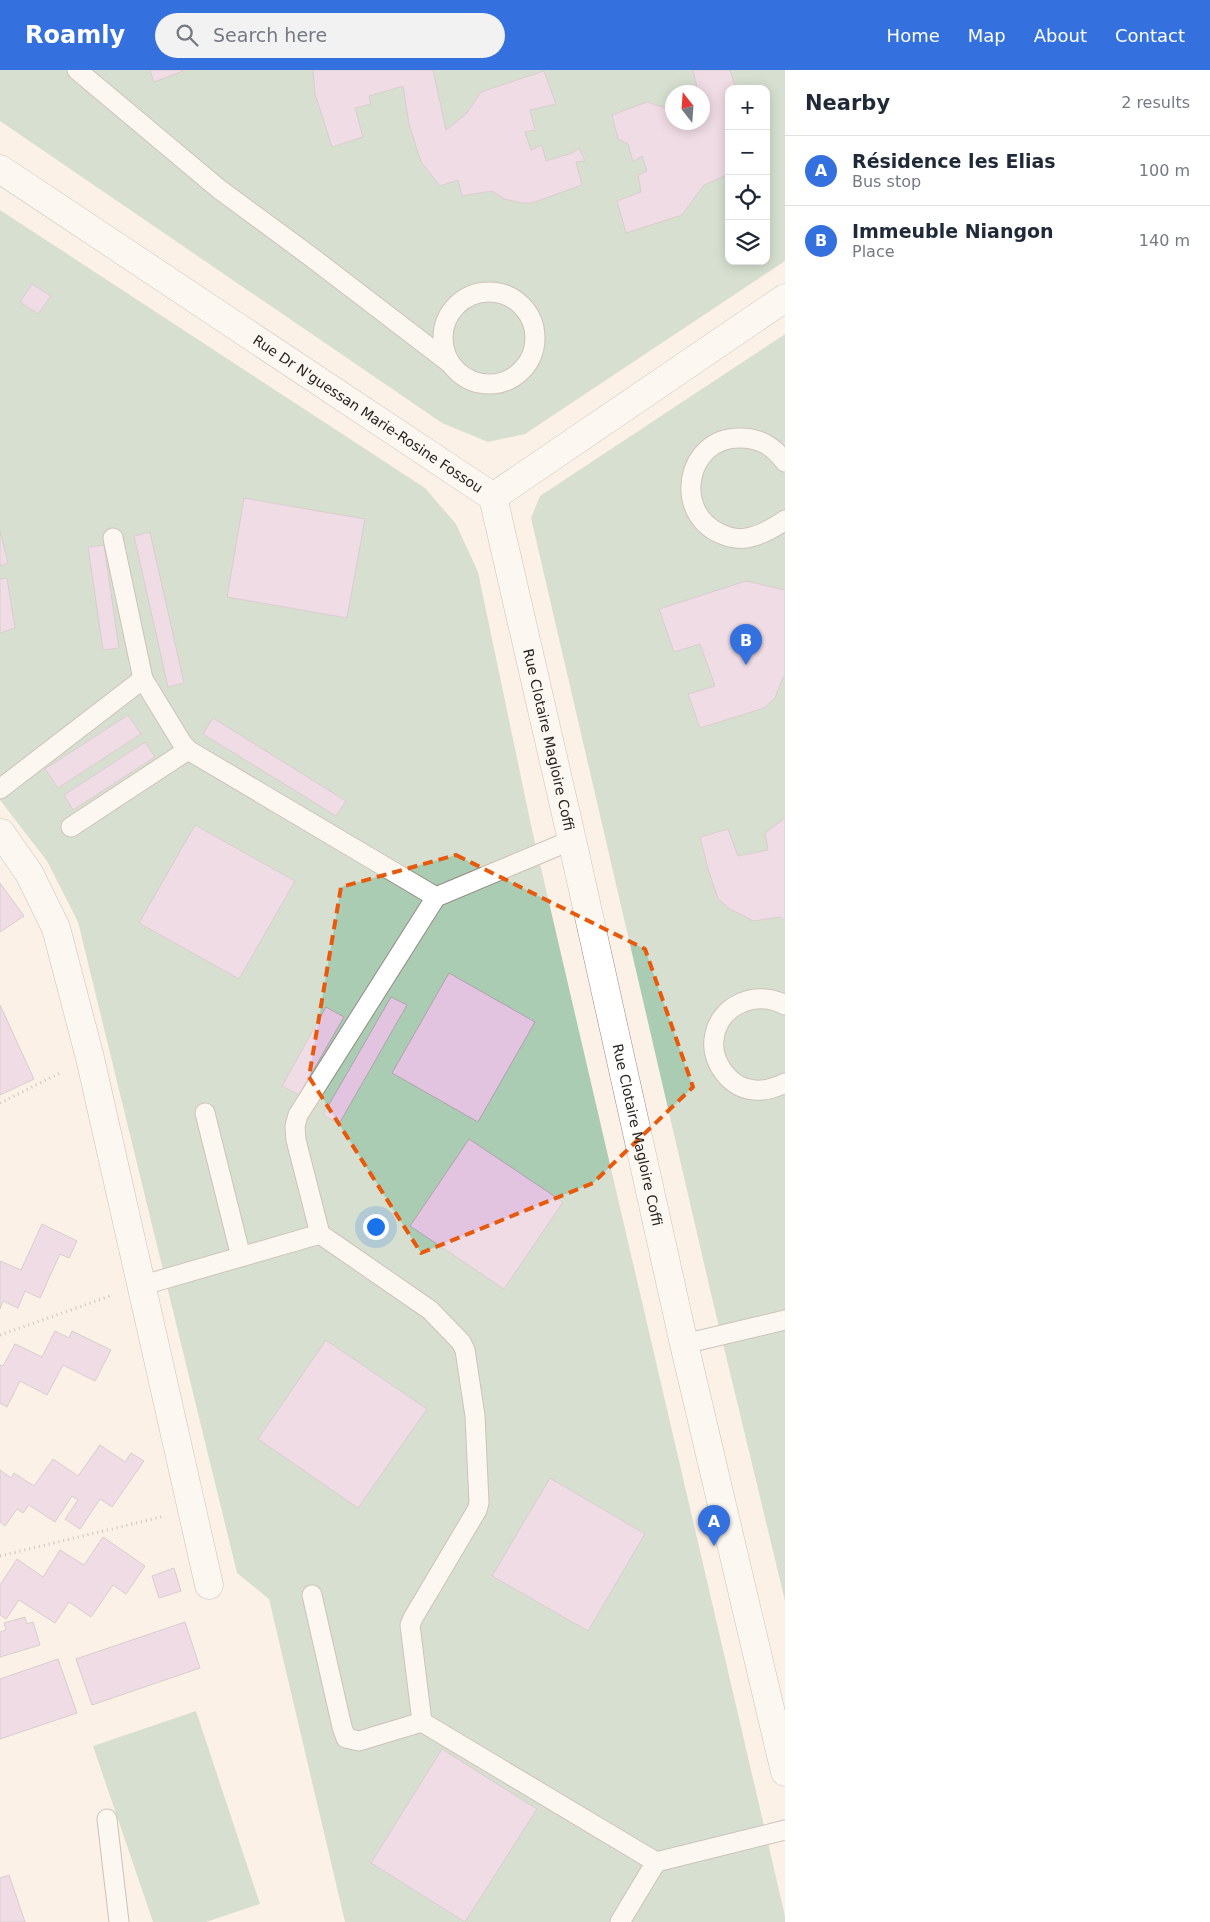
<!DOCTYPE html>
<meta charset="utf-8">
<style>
:root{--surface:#fff;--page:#f2f2f3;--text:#1f2937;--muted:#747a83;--line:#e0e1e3;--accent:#3470de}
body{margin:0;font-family:"DejaVu Sans",sans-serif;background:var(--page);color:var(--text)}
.controls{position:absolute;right:15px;top:15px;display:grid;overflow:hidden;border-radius:10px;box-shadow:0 2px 12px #0003}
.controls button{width:45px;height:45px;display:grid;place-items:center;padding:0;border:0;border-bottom:1px solid var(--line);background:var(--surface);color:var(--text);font:25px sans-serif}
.compass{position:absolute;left:665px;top:15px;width:45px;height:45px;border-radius:50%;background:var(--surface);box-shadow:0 2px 12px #0003;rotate:343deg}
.you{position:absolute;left:375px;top:1156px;width:18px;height:18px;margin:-12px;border:4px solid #fff;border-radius:50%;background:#1a73e8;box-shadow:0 0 0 8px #1a73e833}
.badge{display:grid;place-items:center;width:32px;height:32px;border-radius:50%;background:var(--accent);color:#fff;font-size:16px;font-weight:700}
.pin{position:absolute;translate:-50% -41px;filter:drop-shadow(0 1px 2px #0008)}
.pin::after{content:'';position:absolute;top:26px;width:18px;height:15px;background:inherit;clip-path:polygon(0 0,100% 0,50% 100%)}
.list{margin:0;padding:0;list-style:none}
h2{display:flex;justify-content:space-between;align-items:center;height:65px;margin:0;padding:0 20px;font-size:21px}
h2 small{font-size:16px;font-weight:400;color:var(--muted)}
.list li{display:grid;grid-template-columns:32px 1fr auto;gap:15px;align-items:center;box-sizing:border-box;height:70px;padding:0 20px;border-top:1px solid var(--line)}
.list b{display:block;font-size:19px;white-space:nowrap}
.list p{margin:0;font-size:16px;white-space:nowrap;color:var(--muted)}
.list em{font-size:16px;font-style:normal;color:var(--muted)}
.icon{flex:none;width:28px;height:28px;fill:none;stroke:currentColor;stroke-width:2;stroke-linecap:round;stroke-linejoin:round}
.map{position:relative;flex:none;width:785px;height:1852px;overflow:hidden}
header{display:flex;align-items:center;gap:30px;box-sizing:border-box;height:70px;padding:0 25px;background:var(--accent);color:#fff}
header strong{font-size:24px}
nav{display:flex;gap:28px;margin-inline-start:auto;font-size:18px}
.search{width:350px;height:45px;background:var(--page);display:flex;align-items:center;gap:12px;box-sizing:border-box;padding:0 18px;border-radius:28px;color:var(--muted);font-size:19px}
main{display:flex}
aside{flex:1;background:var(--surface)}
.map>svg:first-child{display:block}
</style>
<header>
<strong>Roamly</strong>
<div class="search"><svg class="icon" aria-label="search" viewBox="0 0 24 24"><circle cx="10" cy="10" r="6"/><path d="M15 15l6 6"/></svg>Search here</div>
<nav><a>Home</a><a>Map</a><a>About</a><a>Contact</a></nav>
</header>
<main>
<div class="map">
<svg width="785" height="1852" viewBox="0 0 785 1852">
<rect width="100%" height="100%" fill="#fcf1e7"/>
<path fill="#aaccb3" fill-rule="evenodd" d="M0 0H785V191L525 364 488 372 442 353 0 51ZM729 19H766V191H729ZM672 22H702V52H672Z
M0 140 425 418 456 454 478 502 531 755 785 1846V1852H345L269 1529 237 1503 78 852 47 791 0 730Z
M785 264V1531L712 1228 531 448 540 426Z
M196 1641 260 1834 206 1852H153L93 1676Z"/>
<path fill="#e2c3e0" stroke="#aea3ad" d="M150 0H182L183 1 154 12Z
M313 0H433L446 60 466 44 481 22 544 1 556 34 530 40 535 60 525 62 531 80 542 75 546 91 572 83 579 78 585 91 576 92 582 115 532 133H521L504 129 492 121 462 126 458 110 440 116 421 92 409 54 403 16 369 26 371 34 355 38 363 67 332 77 315 24Z
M693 0H730L736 19H729V104L704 115 682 145 626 163 617 131 641 122 638 105 647 101 642 86 633 92 628 74 618 69 612 45 647 32 672 40V52H702V22H698Z
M32 214 51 226 38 244 20 232Z
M244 428 365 449 347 548 227 527Z
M0 461 8 493 0 496Z
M150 462 184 613 168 617 134 466Z
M104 475 119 578 103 580 88 477Z
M7 508 15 558 0 563V509Z
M746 511 785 520V607H783L775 628 764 638 700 658 688 624 715 616 700 574 674 582 659 539Z
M128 645 141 664 58 718 45 699Z
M213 648 346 731 336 746 203 664Z
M145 672 155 687 73 740 64 725Z
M785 748V851L780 847 753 851 730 839 718 829 708 799 700 767 728 759 738 786 768 780 765 763Z
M195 755 295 811 239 909 139 853Z
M0 813 24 846 0 862Z
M449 903 535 952 478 1052 392 1003Z
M391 927 407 935 339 1054 323 1045Z
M0 935 34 1009 0 1025Z
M326 937 344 947 299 1025 282 1016Z
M469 1069 563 1132 504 1219 410 1156Z
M42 1154 77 1171 69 1188 60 1184 40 1228 25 1221 18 1238 3 1231 0 1239V1191L21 1200Z
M55 1261 69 1268 72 1261 111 1280 95 1311 63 1295 47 1325 20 1311 7 1337 0 1333V1295L3 1296 15 1274 42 1287Z
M326 1270 427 1339 358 1438 258 1369Z
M100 1375 125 1392 131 1383 144 1391 112 1437 100 1429 80 1459 65 1449 78 1430 72 1426 55 1452 29 1435 23 1443 17 1439 5 1456 0 1452V1400L11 1408 14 1403 34 1416 53 1389 78 1406Z
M550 1408 645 1464 588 1561 492 1506Z
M103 1467 145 1496 126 1524 113 1515 91 1547 69 1532 55 1553 19 1530 6 1549 0 1545V1515L17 1489 43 1507 60 1480 84 1495Z
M174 1498 181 1521 159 1528 152 1506Z
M25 1547 27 1554 33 1552 40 1575 0 1587V1562L6 1560 4 1553Z
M185 1552 200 1598 92 1635 76 1589Z
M58 1589 77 1643 0 1669V1609Z
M442 1679 537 1739 465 1852 371 1793Z
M9 1805 25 1852H0V1808Z"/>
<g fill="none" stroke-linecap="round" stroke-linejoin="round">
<defs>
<path id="service" d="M77 0 219 119 314 189 451 294
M443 268a46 46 0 1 1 92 0a46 46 0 1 1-92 0Z
M785 392C773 376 760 368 740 368 686 367 672 443 721 464 730 468 742 470 751 467 764 464 775 457 785 450
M113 468 143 609 182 673 188 680 436 827 298 1045 295 1056 296 1070 320 1164 430 1240 461 1272 465 1280 475 1346 479 1433 477 1440 413 1548 410 1555 422 1652
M0 719 143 609
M71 757 188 680
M436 827 572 770
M785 935C757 919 718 935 714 969 711 993 731 1019 755 1020 766 1021 775 1018 785 1013
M205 1043 241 1187
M140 1216 320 1164
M684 1274 785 1250
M312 1525 342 1657 346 1668 359 1671 422 1652 656 1792 785 1760
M107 1749 119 1852
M620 1852 656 1792"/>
<g id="minor">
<path id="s1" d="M0 99 493 427"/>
<path id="s2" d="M493 427 572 770 684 1274 785 1702"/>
<path d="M493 427 785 228"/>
<path d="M0 764 1 763 29 803 56 858 90 988 209 1515"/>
</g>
</defs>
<use href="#service" stroke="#958b82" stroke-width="21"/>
<use href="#minor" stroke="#958b82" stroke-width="29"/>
<path stroke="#989089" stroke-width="3" stroke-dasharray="1 4" stroke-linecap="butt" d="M0 1033 62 1002
M0 1265 113 1225
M0 1486 165 1446"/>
<use href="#service" stroke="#fff" stroke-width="19"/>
<use href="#minor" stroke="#fff" stroke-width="28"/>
</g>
<path d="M0 0H785V1852H0ZM456 785 645 879 693 1017 593 1113 421 1183 309 1007 341 817Z" fill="#fcf1e7" fill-opacity=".55" fill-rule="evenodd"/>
<path fill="none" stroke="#e8590c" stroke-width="4" stroke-dasharray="10 6" stroke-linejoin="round" d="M456 785 645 879 693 1017 593 1113 421 1183 309 1007 341 817Z"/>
<g text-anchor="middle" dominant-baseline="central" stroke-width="4" stroke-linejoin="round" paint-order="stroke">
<g font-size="14" fill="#282420" stroke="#fff">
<text stroke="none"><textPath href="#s1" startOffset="442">Rue Dr N'guessan Marie-Rosine Fossou</textPath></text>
<text stroke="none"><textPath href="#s2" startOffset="249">Rue Clotaire Magloire Coffi</textPath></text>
<text stroke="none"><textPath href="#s2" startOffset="654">Rue Clotaire Magloire Coffi</textPath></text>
</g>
</g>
</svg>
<div class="controls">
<button>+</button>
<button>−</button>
<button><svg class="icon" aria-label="locate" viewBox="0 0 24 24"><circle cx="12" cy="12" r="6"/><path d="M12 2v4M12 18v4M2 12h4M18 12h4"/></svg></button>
<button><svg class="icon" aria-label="layers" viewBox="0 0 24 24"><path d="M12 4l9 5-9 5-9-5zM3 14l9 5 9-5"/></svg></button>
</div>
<svg class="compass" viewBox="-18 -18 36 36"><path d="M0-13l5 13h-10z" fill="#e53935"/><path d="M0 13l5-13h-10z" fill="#747a83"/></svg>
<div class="you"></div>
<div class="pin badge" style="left:714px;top:1476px">A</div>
<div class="pin badge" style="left:746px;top:595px">B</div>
</div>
<aside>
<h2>Nearby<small>2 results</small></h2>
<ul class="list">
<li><span class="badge">A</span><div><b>Résidence les Elias</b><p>Bus stop</p></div><em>100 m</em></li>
<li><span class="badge">B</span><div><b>Immeuble Niangon</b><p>Place</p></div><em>140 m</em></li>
</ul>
</aside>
</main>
